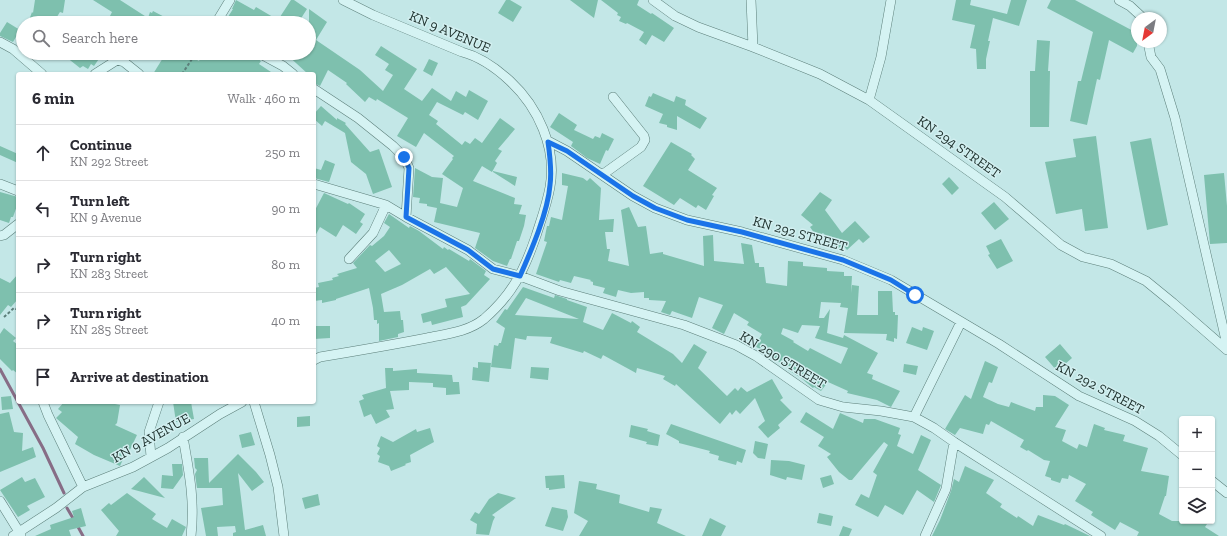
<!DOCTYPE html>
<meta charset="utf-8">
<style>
:root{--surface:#fff;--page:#f2f2f3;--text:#2b2b33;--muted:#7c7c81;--line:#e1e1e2}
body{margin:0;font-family:"Zilla Slab",serif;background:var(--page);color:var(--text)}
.controls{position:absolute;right:12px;bottom:12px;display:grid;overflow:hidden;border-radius:4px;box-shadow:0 1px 3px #0004}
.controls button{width:36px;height:36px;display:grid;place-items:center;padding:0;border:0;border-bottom:1px solid var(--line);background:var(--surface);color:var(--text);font:20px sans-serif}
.compass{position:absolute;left:1131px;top:12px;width:36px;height:36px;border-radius:50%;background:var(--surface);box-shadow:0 1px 3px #0004;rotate:212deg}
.stop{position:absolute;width:12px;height:12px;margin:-9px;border:3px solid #1a73e8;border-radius:50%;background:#fff}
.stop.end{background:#1a73e8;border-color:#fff;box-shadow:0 1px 4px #0008}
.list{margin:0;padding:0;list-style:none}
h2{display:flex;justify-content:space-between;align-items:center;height:52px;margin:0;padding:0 16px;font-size:17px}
h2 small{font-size:13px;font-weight:400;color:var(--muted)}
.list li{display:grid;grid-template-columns:26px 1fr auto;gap:12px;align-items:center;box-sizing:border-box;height:56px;padding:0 16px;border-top:1px solid var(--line)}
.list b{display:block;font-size:15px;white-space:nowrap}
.list p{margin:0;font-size:13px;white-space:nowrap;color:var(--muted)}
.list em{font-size:13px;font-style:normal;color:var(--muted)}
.icon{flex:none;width:22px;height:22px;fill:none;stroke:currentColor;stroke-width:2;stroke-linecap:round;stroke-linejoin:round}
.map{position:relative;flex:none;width:1227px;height:536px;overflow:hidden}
.search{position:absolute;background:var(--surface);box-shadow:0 1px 3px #0004;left:16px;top:16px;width:300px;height:44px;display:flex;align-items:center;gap:10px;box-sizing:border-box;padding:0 14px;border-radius:22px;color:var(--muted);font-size:15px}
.panel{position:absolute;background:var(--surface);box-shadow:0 1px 3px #0004;left:16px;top:72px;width:300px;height:332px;border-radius:4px}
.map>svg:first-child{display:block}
</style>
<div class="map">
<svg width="1227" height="536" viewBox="0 0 1227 536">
<rect width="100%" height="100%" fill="#c3e7e7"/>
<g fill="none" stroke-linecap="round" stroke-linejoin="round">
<path stroke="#876d86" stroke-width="3" d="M0 369 43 448 64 493
M67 508 74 520
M77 525 83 536"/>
</g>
<path fill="#7ec0ae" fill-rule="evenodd" d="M35 0H65L63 13 60 12 53 23H28L32 12 33 13Z
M93 0H120L148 18 150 12 152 13 153 11 176 23H120L110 16 112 12Z
M236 0 254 10 256 7 278 20 291 0H294L307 9 298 23H224L233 9H232Z
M506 0H510L522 7 513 22 498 13Z
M570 0H598L594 18Z
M601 0H639L637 5 651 14 652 13 674 28 664 42 652 35 646 45 639 40 644 32 627 23 626 24 619 21 621 17 617 15 618 13Z
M956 0H971L970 5 1007 14 1011 0H1027L1019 26 993 18 988 41H990L986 59V69H977L976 49 970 48 975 25 952 20Z
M1051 0H1075L1137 33V46L1133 53 1109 40 1100 80 1097 79 1087 125 1070 121 1078 81H1081L1093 32 1047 8Z
M309 9 327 22 316 40 360 70 383 91 393 75 385 70 389 64 375 55 381 46 417 69 404 89 422 101 432 88 451 101 456 91 466 97 469 90 488 101 478 120 465 112 463 115 437 102 429 115 438 121 436 124 462 145 465 141 470 144 475 138 482 143 500 118 515 129 498 149 502 151 495 161 497 163 492 172 482 166 473 181 515 198 514 204 522 205 519 214 526 215 524 226 519 241H517L511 259H510L507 266 493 261 475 248 480 233 434 222 437 208 427 206V204L419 203 420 198 413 197 415 168 432 177 443 178 440 203 457 207 463 188 442 174 453 159 452 158 454 156 424 133 416 147 397 136 408 118 377 99 376 101 369 97 365 102 346 84 347 83 328 70 320 86 314 83V74H308L285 53H309Z
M7 22 20 30 13 42 0 36V33Z
M1037 40 1050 41 1048 71H1050L1049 127H1030V71H1035Z
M61 53H103L94 66 91 64 88 69 83 66 80 68Z
M166 53H184L199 61 202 53H253L254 56 261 61 259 64 274 74H153Z
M429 59 438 63 432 76 423 71Z
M653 93 674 102 676 96 686 100 685 105 707 118 700 129 677 116V130L667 127V125L659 123 663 114 645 106 649 96 651 97Z
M321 106 337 120V118L346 123 345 124 370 152 379 149 392 187 373 194 366 174 351 162 345 133 325 121 322 126 314 119V114Z
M559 113 577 125 574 130 593 139 595 136 600 138 602 133 614 139 608 151 606 150 600 164 587 158 571 146 573 142 550 127Z
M1096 136 1108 228 1085 231 1082 209 1056 214 1045 162 1076 157 1073 139Z
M1151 138 1168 225 1147 230 1130 142Z
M671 142 692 154 691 155 695 159 688 170 717 188 712 195 714 196 706 210 698 205 696 208 680 198 674 205 643 186Z
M0 146 18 154V163L0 155Z
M325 160 335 164 329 182 314 178V168L321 170Z
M493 171 517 177 515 186 493 172Z
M562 173 583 178 587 181 590 178 601 188 599 220 614 219 613 232H605L607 249H610L608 261 629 266 621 210 629 207 638 227 646 226 650 254 663 252V254L704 266 703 236 713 235 714 261 744 264 741 243 752 245 755 263H759V267H764L766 283 787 286 788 261 803 262V266L827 268V271L844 272V276H852L851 293 852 285 859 286 857 315H878V291H892L893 312H895V315H898L897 339 894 338V342L886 340 887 334 844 333 848 308 840 307 841 303 821 302 819 318H824L830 309 827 333 843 338 844 335 878 353 867 373 873 375 872 379 900 391 891 407 877 400 847 393 848 391 828 382 821 391 814 387 813 388 801 378 788 370 790 369 755 346 762 334 747 325 749 322 734 313 724 334 712 328 723 305 699 297 692 318 672 311 670 315 661 312 666 301 649 300V298H644V292L631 293 618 290 616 297 603 293 605 288 593 285V282L590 281 591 280 574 276 571 283 560 280 559 282 536 274 547 242 544 241 547 226H549L551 217 562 220 568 186 562 185ZM802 325 820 326 815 338 848 348 841 364 810 348 808 351 793 342 794 341 781 334 783 328 798 333Z
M1224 173 1227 206V243L1210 244 1204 175Z
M949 177 959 188 952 195 942 184Z
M0 192 18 197V203L13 217H11L9 223 0 220Z
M820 192 832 200 825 210 842 233 855 221 870 237 863 243 859 239 847 250 843 245 838 249 823 233 817 237 810 227 813 225 801 215Z
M324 193 348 204 349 203 365 214 360 222 363 224 356 234 343 225 336 237 320 227 314 238V212Z
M994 202 1009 219 995 230 981 213Z
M389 214 409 228 410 226 419 231 443 249 444 247 448 250 449 249 469 261 470 259 486 271 484 275 490 279 466 305 461 307 463 317 432 325 431 321 423 323 421 314 447 307 445 299 470 294 446 267 434 274 430 269 402 285 381 294 384 312 400 311 401 320H403L404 332 398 334V337L379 341V323L377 324V320H374L373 308 369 288 336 299V300L322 303V300L314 301V288L319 287 318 283 333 280 332 278 339 276 337 274 357 268 353 263 370 245 372 246 384 236 390 227 384 223ZM389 250 401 264 385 272 375 261Z
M1001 239 1013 261 997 269 988 255 990 254 986 246Z
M18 274V299L11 307 8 305 0 315V278L10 283Z
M523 287 554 298 555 295 567 299V300L587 307 583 322 603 330 612 313 631 323 632 321 640 327 637 332 673 354 682 363 694 344 707 352 698 368 727 396 735 388 738 391 741 387 747 392 772 379 783 398 780 400 792 412 778 425 780 428 768 438 758 427 765 421 755 398 740 414 736 410 732 415 730 412 720 424 676 384 675 386 663 379 665 376 637 368 636 373 603 355 601 359 584 351 583 353 550 343 552 337 527 336 526 340 515 338 511 369 491 367 494 345 498 346 499 343H501L505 328 496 322 505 309 507 310ZM526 298 579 319 515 315Z
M314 326H330V338L314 339Z
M912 327 922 331 923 327 934 331 927 350 906 343Z
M4 328 16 338 13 341 18 345V374L13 370 12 371 0 359V334Z
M1060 344 1072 358 1057 371 1045 357Z
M985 361 998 367 992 383 989 382 983 397 998 404 1009 407 1011 402 1035 411 1036 407H1043V395L1055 396 1069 405 1055 427 1066 430 1062 441 1077 449 1079 444 1087 447 1094 424 1105 428 1104 430 1125 435 1123 441 1148 448 1141 471 1169 476 1166 496H1165L1159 514 1172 521H1209L1205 527 1219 536H1137L1139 532 1120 522 1115 530 1091 515 1093 512 1075 501 1086 484 1069 475 1068 479 1062 478 1060 483 1051 480V478L1045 476 1050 461 1044 460 1028 450 1027 451 1020 447 1024 440 991 421 989 425 986 424 983 434 960 428 955 435 945 429 965 395 971 399Z
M478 362 491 363 489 382 472 380 473 367 478 368Z
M904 364 918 366 916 375 903 372Z
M531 367 549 368 548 380 530 378Z
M385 368H393V371L417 369V373L452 375 453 382H459L460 394 446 395V388L433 387V383L409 382V390L390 391 394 409 386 410 390 417 376 424 371 414 364 417 359 401 364 399 362 395 386 388Z
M11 396 13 409 2 410 1 397Z
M64 402H105L120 405 117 423 115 425 137 435 127 456 125 455 120 466 94 455 75 444 78 437 56 418 62 412 58 409Z
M173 402H191L194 419 176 422Z
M9 412 14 432 23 433 22 451 33 447 36 457 0 472V414Z
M806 412 833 429 840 413 863 423 864 419H875L900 428 898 434 901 435 897 446 913 454 921 435 931 440 918 470 941 485 934 502 917 490 903 515 885 505 878 517 855 505 861 494 869 498 877 475 873 472 888 445 884 442 852 480H849L839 472 827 457 831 454 818 446 824 437 800 422Z
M310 416V426L297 427V417Z
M671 424 746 450 742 463 737 461 736 465 718 460 719 456 709 453 710 451 679 443V441L666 434Z
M631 425 648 429 647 431 660 435 658 446 646 444 647 442 629 437Z
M430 428 434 442 410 455 411 462 405 464 406 465 391 471 389 466 378 462 380 456 377 454 380 448 377 446 381 436 393 442 416 429 417 432Z
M251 432 255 445 242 448 239 435Z
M755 441 768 444 765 459 758 458 753 453Z
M238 454 256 472 264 482 252 491 238 473 245 530 263 525 266 536H233V533L236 532 235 526 217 527 218 536H206L201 508 223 505 222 488H197L195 474 197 470 195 468 194 458H208L209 483Z
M771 460 789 461 805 465 802 480 787 477 786 480 770 475Z
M172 464H182L183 475 173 489 161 488 162 475 173 476Z
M965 466 994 480 986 493 1002 504 1000 507 1017 518 1018 516 1033 526 1038 515 1064 525 1065 524 1090 536H932L940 520 951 491 954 479 959 482Z
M564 475 565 488 549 490V488H546L545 476Z
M831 475 834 484 823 488 820 478Z
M22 477 25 482 35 478 45 497 27 506 30 510 18 517 0 490Z
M144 477 165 498 131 489Z
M579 481 597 484 596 489 620 495 619 503 649 512 650 507 662 509 657 523 686 536H579L588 521 574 513Z
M127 493 156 514 152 519 167 528 172 519 186 527 182 536H116L119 531 101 510 109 503 111 505Z
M498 493 516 498 492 515 495 517 493 521 489 535 476 534 477 524 470 520 475 512 479 514 489 499Z
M318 494 320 505 305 509 302 498Z
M552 507 567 510 568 517 563 531 545 526Z
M81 508 86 526 69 530 71 536H35L51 529 50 525 74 517 72 511Z
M819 513 833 516 831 526 817 523Z
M710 518 726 526 721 536H702Z
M843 526 852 529 849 536H839Z"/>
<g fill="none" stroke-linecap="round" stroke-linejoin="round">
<defs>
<path id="minor" d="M653 0 675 16 698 27 753 47 820 74 869 100 1005 197 1061 245 1083 257 1111 264 1146 281 1173 303 1227 350
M751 0 753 47
M1119 0 1130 6 1143 18
M216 23 230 0
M0 42 13 49 42 74
M1148 42 1151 57 1160 69 1175 118 1227 345
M259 53 283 66 293 74
M95 74 117 60 124 62 139 74
M314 89 358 118 393 146 404 157 409 168 406 217
M869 100 881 57 891 0
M548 141 567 151 633 196 655 208 687 220 742 232 843 260 891 280 999 344 1079 396 1135 421 1159 436 1182 455
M602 175 641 147 645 140 644 136 613 97
M0 184 18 191
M314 184 386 205 406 217 468 250 493 269 520 276 560 291 684 325 736 345 756 356 819 400 843 407 881 411 914 417 934 428 954 442 1101 536
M0 236 4 235 18 224
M349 259 373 233 386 205
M314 360 320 357C356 351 391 345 427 338 446 334 468 332 484 319 512 295 524 271 536 236 541 220 547 204 550 187 557 148 538 107 510 81 496 68 481 57 462 52L373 15 343 0
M43 402 48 415 83 487
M254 402 270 455 278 487 284 536
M914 417 961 322
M183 437C189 472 195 500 191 536
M151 457 149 432 159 402
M1212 481 1227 493
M0 501 21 535
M13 536 56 508 83 487 133 467 168 448 220 414 242 402
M925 536 946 489 954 442"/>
</defs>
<use href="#minor" stroke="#5c7f7a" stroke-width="10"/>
<path stroke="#5c7f7a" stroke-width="2" stroke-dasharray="3 2" stroke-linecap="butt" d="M182 74 196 53
M4 317 14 308 18 310"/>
<use href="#minor" stroke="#d5f3f3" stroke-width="9"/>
</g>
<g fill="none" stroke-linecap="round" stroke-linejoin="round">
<path stroke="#1a73e8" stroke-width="5" d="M404 157 409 168 406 217 468 250 493 269 520 276C531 251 548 212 550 185 552 170 550 156 548 142L567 151 633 196 655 208 687 220 742 232 843 260 891 280 915 295"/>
</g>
<g text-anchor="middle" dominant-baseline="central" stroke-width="3" stroke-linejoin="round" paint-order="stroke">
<g font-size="14" fill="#1e312d" stroke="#d2eff0">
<text transform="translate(450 32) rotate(23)">KN 9 AVENUE</text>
<text transform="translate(959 147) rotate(35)">KN 294 STREET</text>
<text transform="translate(800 234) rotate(16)">KN 292 STREET</text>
<text transform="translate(783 360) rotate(31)">KN 290 STREET</text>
<text transform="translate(1100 388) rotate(28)">KN 292 STREET</text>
<text transform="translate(151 438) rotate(-29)">KN 9 AVENUE</text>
</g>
</g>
</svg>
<div class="controls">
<button>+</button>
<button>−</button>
<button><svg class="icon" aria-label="layers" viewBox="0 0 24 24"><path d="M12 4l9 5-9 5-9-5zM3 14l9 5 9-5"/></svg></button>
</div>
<svg class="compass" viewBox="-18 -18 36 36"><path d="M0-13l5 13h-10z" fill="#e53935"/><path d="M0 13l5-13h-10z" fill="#7c7c81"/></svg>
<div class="stop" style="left:915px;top:295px"></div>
<div class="stop end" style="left:404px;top:157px"></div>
<div class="search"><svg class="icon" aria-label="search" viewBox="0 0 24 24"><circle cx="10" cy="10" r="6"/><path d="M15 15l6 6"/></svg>Search here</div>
<section class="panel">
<h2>6 min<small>Walk · 460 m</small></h2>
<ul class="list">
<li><svg class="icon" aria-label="ahead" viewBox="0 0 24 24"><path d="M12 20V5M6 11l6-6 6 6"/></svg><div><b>Continue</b><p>KN 292 Street</p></div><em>250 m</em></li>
<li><svg class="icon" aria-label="left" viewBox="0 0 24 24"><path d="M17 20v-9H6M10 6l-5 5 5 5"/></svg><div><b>Turn left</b><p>KN 9 Avenue</p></div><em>90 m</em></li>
<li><svg class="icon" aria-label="right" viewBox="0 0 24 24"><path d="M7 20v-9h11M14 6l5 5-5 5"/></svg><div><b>Turn right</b><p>KN 283 Street</p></div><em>80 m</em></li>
<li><svg class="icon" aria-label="right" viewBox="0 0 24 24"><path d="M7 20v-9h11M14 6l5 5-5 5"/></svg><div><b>Turn right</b><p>KN 285 Street</p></div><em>40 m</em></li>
<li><svg class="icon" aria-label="arrive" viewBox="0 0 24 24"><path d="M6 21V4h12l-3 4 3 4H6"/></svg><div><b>Arrive at destination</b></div></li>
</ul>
</section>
</div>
